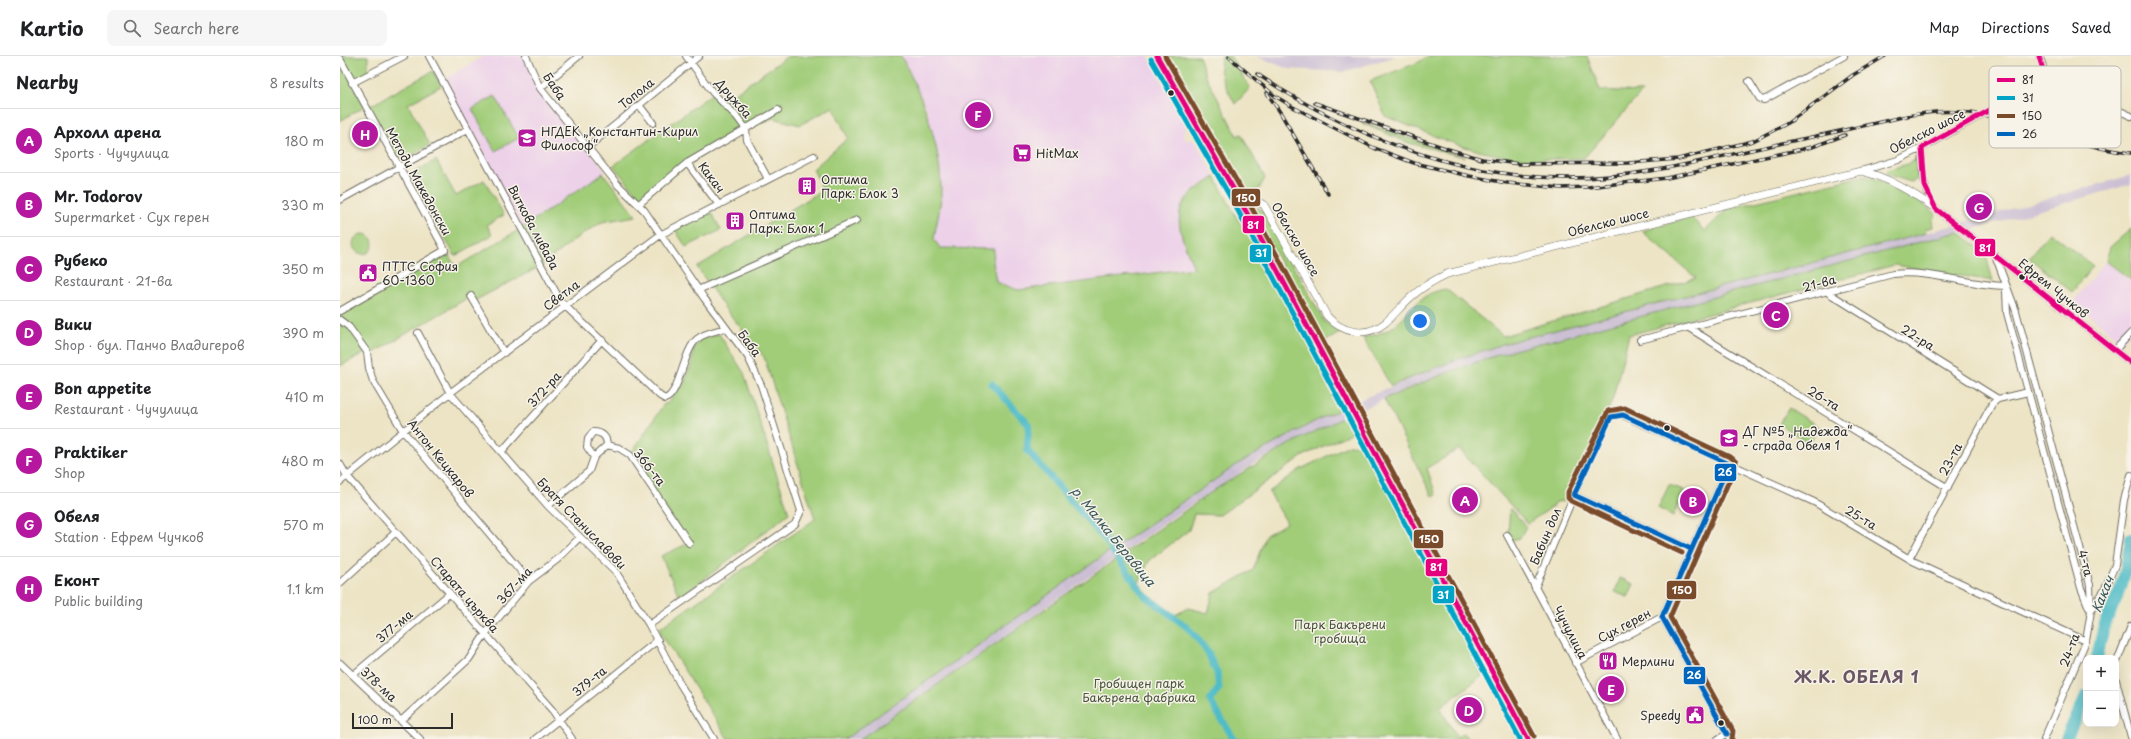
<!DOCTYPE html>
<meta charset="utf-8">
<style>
:root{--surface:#fff;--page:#f6f6f6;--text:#202124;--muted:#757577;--line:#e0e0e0;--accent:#b5179e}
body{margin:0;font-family:"Playpen Sans",sans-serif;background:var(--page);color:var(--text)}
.controls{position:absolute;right:12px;bottom:12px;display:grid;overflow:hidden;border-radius:8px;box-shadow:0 4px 16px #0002}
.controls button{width:36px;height:36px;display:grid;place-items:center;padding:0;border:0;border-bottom:1px solid var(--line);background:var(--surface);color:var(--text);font:20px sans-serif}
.scale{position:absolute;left:12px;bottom:10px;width:101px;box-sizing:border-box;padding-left:4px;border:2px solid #2b2b2b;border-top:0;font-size:11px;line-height:14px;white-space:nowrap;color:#2b2b2b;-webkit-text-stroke:3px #f7f3e8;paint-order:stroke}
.you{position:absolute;left:1080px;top:265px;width:14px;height:14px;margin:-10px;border:3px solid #fff;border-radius:50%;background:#1a73e8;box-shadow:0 0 0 6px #1a73e833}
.badge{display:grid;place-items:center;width:26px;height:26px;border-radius:50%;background:var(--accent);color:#fff;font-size:13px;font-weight:700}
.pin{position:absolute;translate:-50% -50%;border:2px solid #fff;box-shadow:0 1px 4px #0006}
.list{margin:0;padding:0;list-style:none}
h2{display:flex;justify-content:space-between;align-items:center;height:52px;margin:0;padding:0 16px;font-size:17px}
h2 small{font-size:13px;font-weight:400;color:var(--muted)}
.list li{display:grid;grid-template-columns:26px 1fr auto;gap:12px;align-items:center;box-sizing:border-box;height:64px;padding:0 16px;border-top:1px solid var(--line)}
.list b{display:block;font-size:15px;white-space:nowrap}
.list p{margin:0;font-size:13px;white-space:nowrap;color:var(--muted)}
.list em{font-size:13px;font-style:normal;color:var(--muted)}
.icon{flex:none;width:22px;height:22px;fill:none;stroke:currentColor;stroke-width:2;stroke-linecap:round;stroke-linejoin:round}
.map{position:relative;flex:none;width:1791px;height:683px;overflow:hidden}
header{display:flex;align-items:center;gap:24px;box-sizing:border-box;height:56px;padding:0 20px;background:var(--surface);border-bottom:1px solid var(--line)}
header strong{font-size:19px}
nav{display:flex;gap:22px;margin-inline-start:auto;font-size:14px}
.search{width:280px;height:36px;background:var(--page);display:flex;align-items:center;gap:10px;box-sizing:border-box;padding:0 14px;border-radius:8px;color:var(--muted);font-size:15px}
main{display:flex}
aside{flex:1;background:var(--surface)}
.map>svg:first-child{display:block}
</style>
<header>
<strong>Kartio</strong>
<div class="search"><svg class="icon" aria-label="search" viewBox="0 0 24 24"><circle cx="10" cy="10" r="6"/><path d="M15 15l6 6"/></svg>Search here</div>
<nav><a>Map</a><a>Directions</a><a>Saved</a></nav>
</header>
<main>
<aside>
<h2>Nearby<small>8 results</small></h2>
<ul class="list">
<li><span class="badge">A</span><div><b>Архолл арена</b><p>Sports · Чучулица</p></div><em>180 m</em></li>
<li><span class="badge">B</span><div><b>Mr. Todorov</b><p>Supermarket · Сух герен</p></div><em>330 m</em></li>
<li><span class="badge">C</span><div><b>Рубеко</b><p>Restaurant · 21-ва</p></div><em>350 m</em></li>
<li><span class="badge">D</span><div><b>Вики</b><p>Shop · бул. Панчо Владигеров</p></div><em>390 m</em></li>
<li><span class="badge">E</span><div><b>Bon appetite</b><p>Restaurant · Чучулица</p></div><em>410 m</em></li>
<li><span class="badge">F</span><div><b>Praktiker</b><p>Shop</p></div><em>480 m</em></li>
<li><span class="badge">G</span><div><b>Обеля</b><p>Station · Ефрем Чучков</p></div><em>570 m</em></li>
<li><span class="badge">H</span><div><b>Еконт</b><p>Public building</p></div><em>1.1 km</em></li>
</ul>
</aside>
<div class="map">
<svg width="1791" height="683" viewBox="0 0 1791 683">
<rect width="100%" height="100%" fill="#f7f3e8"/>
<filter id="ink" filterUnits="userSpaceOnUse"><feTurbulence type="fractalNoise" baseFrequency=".025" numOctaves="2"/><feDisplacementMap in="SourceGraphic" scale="8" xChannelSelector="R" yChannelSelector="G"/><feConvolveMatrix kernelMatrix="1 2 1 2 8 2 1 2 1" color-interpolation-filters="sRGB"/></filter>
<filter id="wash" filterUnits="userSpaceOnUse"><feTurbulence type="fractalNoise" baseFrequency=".012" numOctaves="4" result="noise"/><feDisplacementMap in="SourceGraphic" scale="16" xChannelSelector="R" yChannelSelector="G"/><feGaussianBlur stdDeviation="0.9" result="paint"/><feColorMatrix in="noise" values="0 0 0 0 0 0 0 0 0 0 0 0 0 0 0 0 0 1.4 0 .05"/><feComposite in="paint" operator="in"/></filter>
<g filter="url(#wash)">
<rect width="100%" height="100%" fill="#ede4c5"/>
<path fill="#edd1e9" d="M144 0H186L200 32 266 115 182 172 103 24Z
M561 0H808L846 71 843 77 844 81 847 85 851 83 856 87 875 121 851 138 848 199 855 211 678 234 656 226 653 206 654 193H600L594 183 601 141 587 54Z
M1765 205 1791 226V276L1782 286 1733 246Z"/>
<path fill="#ccbfd4" d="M916 0H1056L1003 16 948 13Z
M1791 119V128L1677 161 1160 298 1066 333 979 373 915 407 839 457 520 683H505L767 497 901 406 981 362 1022 343 1115 304 1166 287 1586 177Z"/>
<path fill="#a1cd79" stroke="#667c52" d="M0 0H28V19L12 28 25 50 0 65Z
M448 0H561C584 43 602 91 601 141 600 155 596 169 594 183L600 192 654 193 653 206 656 226 678 234 854 212C845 188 827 158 852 137 859 131 868 126 875 121L899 166 907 169 973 292 982 287 918 164 915 159 917 151 923 155 984 265 1000 277 982 287 1015 347 981 362 901 406 767 497 505 683H388L320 576 321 571 475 463 424 301 384 251 357 211 483 134 473 113 508 82 493 51 460 69 433 62 400 77 378 88 301 142 273 110 373 37 382 46Z
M826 0H859L865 18 897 80 901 78 925 122 919 133 909 136 900 133Z
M882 0H890L910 32 895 48C887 32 876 18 882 0Z
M1088 0H1247L1260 34 1302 36 1244 102C1216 103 1185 105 1158 99 1118 92 1082 75 1045 60L1030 25 1079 6Z
M93 15 101 30 68 48 90 89 59 107 28 51Z
M155 40 179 82 155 95 132 53Z
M1015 64 1125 101 1069 87Z
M1578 102 1580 104 1579 119 1576 124 1571 126 1548 119 1546 116 1547 114 1568 108Z
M96 104 116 140 144 124 164 159 147 169 152 179 115 200 69 119Z
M263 117 296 160 262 166 235 183 201 210 134 245 131 240 35 296H27L0 310V255L105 194 116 211 182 172Z
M1522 120C1549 124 1575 141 1596 158L1592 164 1593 171 1585 173 1586 177 1166 287 1115 304 1051 330 1023 282C1033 279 1045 277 1054 270 1073 256 1077 237 1106 233L1163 280 1356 222 1302 175 1351 161 1365 175 1387 153Z
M371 155 381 174 346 191 334 172Z
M1791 173V224L1766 205 1770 191Z
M1618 176 1645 196 1653 225 1555 209 1289 279 1272 345 1231 436 1226 445 1216 446C1209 456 1197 459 1188 468L1119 393 1087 412 1096 439 1092 440 1044 343 1109 316 1160 298Z
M1710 176 1753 210 1732 236 1689 202Z
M13 188a10 10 0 1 1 20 0a10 10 0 1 1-20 0Z
M379 278 404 317 449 457 340 542 321 500 349 487 290 399 324 348 328 347 345 325 352 307 354 292 361 283Z
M1449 352 1479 371 1469 387 1439 368Z
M1004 361 1013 376 963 400 880 459 854 458 849 474 809 505 799 527 808 539 835 559 848 552 868 557 873 537 913 514 926 479 947 467 929 436 959 414 1009 389 1022 390 1035 415 1040 418 1143 619 1100 652 1117 681 1123 677 1128 683H520L879 431 948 389Z
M1329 429 1344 434 1333 460 1318 452Z
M1170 452 1186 470 1180 482 1172 484 1168 476Z
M1280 522 1294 528 1288 541 1275 536Z"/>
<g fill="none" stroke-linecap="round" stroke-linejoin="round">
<path stroke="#4fbcc7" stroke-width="7" d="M652 328 689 369 687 394 766 485 804 539 847 571 857 582 868 597 877 617 879 632 870 645 894 683"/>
<path stroke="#4fbcc7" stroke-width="12" d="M1757 602 1764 570 1780 534 1786 513 1791 483
M1726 683 1746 640"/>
</g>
</g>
<g filter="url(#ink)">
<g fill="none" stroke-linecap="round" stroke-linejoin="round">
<path stroke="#c6bfa6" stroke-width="7" stroke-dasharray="7 3.5" stroke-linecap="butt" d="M977 290 1044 416"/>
<defs>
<path id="minor" d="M89 0 221 246 320 340 325 343C340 338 343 295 357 283 364 277 376 275 386 272
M186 0 200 32 278 129 304 154 364 242 408 301 421 329 461 455 455 468 309 569
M346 0 373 37 397 61 406 73 407 84 428 123
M0 3 105 194 0 255
M1703 20 1791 60
M1409 25 1420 43 1424 44 1504 0
M12 27 64 0
M200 32 239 0
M299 49 313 67
M248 91 359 0
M1582 92C1583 114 1582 132 1595 151
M347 107 379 149
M1521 115 1558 104 1590 88 1698 27C1706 16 1704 11 1699 0
M0 144 128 73
M299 148 347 107 438 54
M1655 199 1676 255 1750 529 1751 555
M358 234 517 164
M1666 235 1667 257 1741 532 1749 552
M1487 236 1658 343
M131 240 164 297
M0 264 9 271 27 296 29 312 33 325 63 375 189 525
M1349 272 1608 432
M78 277 110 337 208 450 276 516 309 569 340 628 374 683
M1300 284 1553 218C1589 214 1629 229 1665 230
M1775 294 1791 277
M162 395 262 284
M254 401 247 391 248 383 253 376C262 376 267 381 267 389
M0 408 7 420 213 655 232 683
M0 426 110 337 320 179 474 100
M1234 439 1351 493
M208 450 249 415 254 401 267 389 279 392 290 399 349 487
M1167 479 1277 683
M1569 503 1652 348 1658 343 1688 336
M0 527 56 476
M1195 532 1234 439 1268 365 1271 361 1280 358 1474 446 1573 505 1746 585
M1322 561 1390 683
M0 607 80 683
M1235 607 1322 561 1389 408
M1776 608 1791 570
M13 619 109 538
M1776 624 1791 681
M62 664 129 603 145 578 189 525 218 503 240 481
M195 683 318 584
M1378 683 1387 678
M1704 683 1746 585 1751 555 1764 535 1775 509 1784 444 1791 419"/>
<path id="tertiary" d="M817 0 902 148 977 290
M902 148 917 145 924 149 987 260C1002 277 1026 282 1045 267 1054 259 1062 249 1071 241 1082 231 1094 224 1107 218L1521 115C1548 121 1573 137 1596 153L1791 307
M1044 416 1188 683"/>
</defs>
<use href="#minor" stroke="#6f6c61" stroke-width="8"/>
<use href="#tertiary" stroke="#6f6c61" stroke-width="8"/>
<use href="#minor" stroke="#fff" stroke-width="6"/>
<use href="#tertiary" stroke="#fff" stroke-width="7"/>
<defs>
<path id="rail" d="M889 1 935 40 953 51 1034 92 1074 107 1129 120 1167 127 1221 132 1248 131 1327 122 1472 91 1505 79
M917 18C1008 78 1114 121 1224 122 1288 123 1349 108 1411 94 1461 83 1512 73 1562 61 1581 57 1600 54 1620 56 1678 60 1732 91 1791 97
M927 37 940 56 988 138
M975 47 1108 93 1142 103 1179 108 1288 107 1338 103 1413 85 1448 67 1513 19 1545 0"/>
</defs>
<use href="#rail" stroke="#2b2b2b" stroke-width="3.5"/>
<use href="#rail" stroke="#f7f3e8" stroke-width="2" stroke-dasharray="6" stroke-linecap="butt"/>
<defs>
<path id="bus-1" d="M817 0 902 148 1188 683
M1582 92 1585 130 1596 153 1791 307
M1582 92 1698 27 1703 14 1699 0"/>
<path id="bus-2" d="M811 3 896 151 1180 683"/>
<path id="bus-3" d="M825 0 908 145 1194 680
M1342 497 1231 445 1228 442V436L1268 355 1285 352 1392 402 1396 406 1395 411 1330 561 1393 675 1392 683"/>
<path id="bus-4" d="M1322 561 1389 408 1283 359 1271 361 1234 439 1351 493
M1322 561 1387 678"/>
</defs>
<use href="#bus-1" stroke="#f7f3e8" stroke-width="8"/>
<use href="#bus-2" stroke="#f7f3e8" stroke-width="8"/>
<use href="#bus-3" stroke="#f7f3e8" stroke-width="8"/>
<use href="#bus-4" stroke="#f7f3e8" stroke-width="8"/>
<use href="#bus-1" stroke="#e5007d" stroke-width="5"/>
<use href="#bus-2" stroke="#02a3c6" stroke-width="5"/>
<use href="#bus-3" stroke="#7a4b2a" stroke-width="5"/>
<use href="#bus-4" stroke="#0065bd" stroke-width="5"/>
</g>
</g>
<defs>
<symbol id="school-square" viewBox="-11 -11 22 22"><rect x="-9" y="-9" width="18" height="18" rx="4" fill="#b5179e" stroke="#f7f3e8"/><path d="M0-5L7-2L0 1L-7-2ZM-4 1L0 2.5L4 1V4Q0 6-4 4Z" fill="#fff"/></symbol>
<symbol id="supermarket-square" viewBox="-11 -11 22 22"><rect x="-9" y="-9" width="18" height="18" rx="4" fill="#b5179e" stroke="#f7f3e8"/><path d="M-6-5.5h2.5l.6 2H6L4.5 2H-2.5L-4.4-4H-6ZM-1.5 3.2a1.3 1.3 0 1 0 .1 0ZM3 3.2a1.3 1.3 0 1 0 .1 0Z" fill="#fff"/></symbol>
<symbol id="building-square" viewBox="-11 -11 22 22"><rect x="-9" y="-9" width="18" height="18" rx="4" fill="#b5179e" stroke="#f7f3e8"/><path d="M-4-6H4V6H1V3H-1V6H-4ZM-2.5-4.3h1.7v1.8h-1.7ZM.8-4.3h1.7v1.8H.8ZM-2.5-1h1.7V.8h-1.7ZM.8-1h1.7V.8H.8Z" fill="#fff"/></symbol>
<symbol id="civic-square" viewBox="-11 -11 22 22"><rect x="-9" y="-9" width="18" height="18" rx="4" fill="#b5179e" stroke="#f7f3e8"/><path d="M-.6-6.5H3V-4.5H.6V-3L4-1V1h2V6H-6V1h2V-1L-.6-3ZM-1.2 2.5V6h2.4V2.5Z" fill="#fff"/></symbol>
<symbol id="restaurant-square" viewBox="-11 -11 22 22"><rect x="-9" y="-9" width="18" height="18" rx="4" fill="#b5179e" stroke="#f7f3e8"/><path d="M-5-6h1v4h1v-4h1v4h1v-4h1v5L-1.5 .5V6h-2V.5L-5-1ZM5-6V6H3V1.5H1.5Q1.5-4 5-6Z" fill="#fff"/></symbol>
</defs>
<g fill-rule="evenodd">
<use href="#school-square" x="176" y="71" width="22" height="22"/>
<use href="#supermarket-square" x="671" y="86" width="22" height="22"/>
<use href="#building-square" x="456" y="119" width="22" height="22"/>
<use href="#building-square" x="384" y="154" width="22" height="22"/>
<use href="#civic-square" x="17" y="206" width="22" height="22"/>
<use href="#school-square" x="1378" y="371" width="22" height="22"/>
<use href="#restaurant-square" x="1257" y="594" width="22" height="22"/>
<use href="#civic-square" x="1344" y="648" width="22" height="22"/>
</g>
<g fill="#2b2b2b" stroke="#f7f3e8" stroke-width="1.5">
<circle cx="831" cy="37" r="3.5"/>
<circle cx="1682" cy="221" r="3.5"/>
<circle cx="1327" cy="372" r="3.5"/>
<circle cx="1381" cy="667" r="3.5"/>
</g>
<g text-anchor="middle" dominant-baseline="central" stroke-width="3" stroke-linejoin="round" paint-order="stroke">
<g font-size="12" fill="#2b2b2b" stroke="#f7f3e8">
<text transform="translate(215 30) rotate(56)">Баба</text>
<text transform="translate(296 37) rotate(-39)">Топола</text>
<text transform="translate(394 42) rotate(49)">Дружба</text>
<text transform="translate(1587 75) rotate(-27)">Обелско шосе</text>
<text transform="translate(372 121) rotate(53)">Какач</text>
<text transform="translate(79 125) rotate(61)">Методи Македонски</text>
<text transform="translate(1268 166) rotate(-14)">Обелско шосе</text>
<text transform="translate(194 171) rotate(62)">Виткова ливада</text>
<text transform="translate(956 183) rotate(60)">Обелско шосе</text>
<text transform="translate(1479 227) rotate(-15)">21-ва</text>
<text transform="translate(1714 232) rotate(39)">Ефрем Чучков</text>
<text transform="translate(221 239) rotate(-37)">Светла</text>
<text transform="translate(1578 281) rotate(32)">22-ра</text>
<text transform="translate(410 287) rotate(54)">Баба</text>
<text transform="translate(204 333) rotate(-48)">372-ра</text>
<text transform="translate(1484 342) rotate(32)">26-та</text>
<text transform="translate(101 402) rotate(51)">Антон Кецкаров</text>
<text transform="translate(1610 403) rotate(-62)">23-та</text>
<text transform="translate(310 411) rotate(52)">366-та</text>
<text transform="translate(1521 461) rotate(31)">25-та</text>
<text transform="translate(242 467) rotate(46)">Братя Станиславови</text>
<text transform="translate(1205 480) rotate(-67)">Бабин дол</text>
<text transform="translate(1746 507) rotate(75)">4-та</text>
<text transform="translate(174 529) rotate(-47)">367-ма</text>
<text transform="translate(125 538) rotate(49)">Старата църква</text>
<text transform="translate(1284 569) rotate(-28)">Сух герен</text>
<text transform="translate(54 570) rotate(-40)">377-ма</text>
<text transform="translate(1231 576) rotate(62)">Чучулица</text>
<text transform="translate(1729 594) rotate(-69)">24-та</text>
<text transform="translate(249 625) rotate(-39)">379-та</text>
<text transform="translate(39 628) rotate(43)">378-ма</text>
</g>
<g font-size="12" fill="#2b2b2b" stroke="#f7f3e8" text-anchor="start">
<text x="201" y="75">НГДЕК „Константин-Кирил<tspan x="201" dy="14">Философ“</tspan></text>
<text x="696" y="97">HitMax</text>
<text x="481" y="123">Оптима<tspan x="481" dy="14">Парк: Блок 3</tspan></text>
<text x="409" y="158">Оптима<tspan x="409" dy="14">Парк: Блок 1</tspan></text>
<text x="42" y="210">ПТТС София<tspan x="42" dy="14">60-1360</tspan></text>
<text x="1403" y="375">ДГ №5 „Надежда“<tspan x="1403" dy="14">- сграда Обеля 1</tspan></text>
<text x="1282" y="605">Мерлини</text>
<text x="1341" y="659" text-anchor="end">Speedy</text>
</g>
<g font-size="12" fill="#48543e" stroke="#f7f3e8">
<text x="1000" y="568">Парк Бакърени<tspan x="1000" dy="14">гробища</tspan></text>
<text x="799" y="627">Гробищен парк<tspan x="799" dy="14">Бакърена фабрика</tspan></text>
</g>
<g font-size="13" font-style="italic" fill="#36565a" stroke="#f7f3e8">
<text transform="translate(774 480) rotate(51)">р. Малка Беравица</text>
<text transform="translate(1762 538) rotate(-68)">Какач</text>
</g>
<g font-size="16" font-weight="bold" letter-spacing="1" fill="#6b5666" stroke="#f7f3e8">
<text x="1517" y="620">Ж.К. ОБЕЛЯ 1</text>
</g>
</g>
<rect x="1649" y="10" width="132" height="82" rx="6" fill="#f7f3e8" stroke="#bab7af" stroke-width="1"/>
<rect x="1657" y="22" width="18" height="4" fill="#e5007d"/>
<rect x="1657" y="40" width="18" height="4" fill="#02a3c6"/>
<rect x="1657" y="58" width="18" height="4" fill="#7a4b2a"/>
<rect x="1657" y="76" width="18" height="4" fill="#0065bd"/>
<g font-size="11" fill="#2b2b2b">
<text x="1682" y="28">81</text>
<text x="1682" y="46">31</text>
<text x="1682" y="64">150</text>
<text x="1682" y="82">26</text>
</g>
<g stroke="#f7f3e8" stroke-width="1.5">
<rect x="891" y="132" width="30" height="19" rx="4" fill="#7a4b2a"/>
<rect x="902" y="159" width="23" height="19" rx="4" fill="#e5007d"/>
<rect x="1634" y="182" width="22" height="19" rx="4" fill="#e5007d"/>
<rect x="909" y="188" width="23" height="19" rx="4" fill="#02a3c6"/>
<rect x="1374" y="407" width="23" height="19" rx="4" fill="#0065bd"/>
<rect x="1073" y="473" width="31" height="20" rx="4" fill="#7a4b2a"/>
<rect x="1085" y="502" width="23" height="19" rx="4" fill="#e5007d"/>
<rect x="1326" y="524" width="31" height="20" rx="4" fill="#7a4b2a"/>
<rect x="1092" y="529" width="23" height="19" rx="4" fill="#02a3c6"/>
<rect x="1343" y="610" width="23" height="19" rx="4" fill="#0065bd"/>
</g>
<g font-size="11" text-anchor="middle" font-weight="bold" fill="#fff">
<text x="906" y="146">150</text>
<text x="913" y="173">81</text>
<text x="1645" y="196">81</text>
<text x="921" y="201">31</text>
<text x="1385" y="420">26</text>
<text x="1089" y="487">150</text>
<text x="1096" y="515">81</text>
<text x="1342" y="538">150</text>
<text x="1103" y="543">31</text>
<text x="1354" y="623">26</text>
</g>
</svg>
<div class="controls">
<button>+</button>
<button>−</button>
</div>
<div class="scale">100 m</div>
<div class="you"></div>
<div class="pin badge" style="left:1125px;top:444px">A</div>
<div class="pin badge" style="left:1353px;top:445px">B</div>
<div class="pin badge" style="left:1436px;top:259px">C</div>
<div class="pin badge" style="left:1129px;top:654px">D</div>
<div class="pin badge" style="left:1271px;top:633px">E</div>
<div class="pin badge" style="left:638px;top:59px">F</div>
<div class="pin badge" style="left:1639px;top:151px">G</div>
<div class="pin badge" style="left:25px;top:78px">H</div>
</div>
</main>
